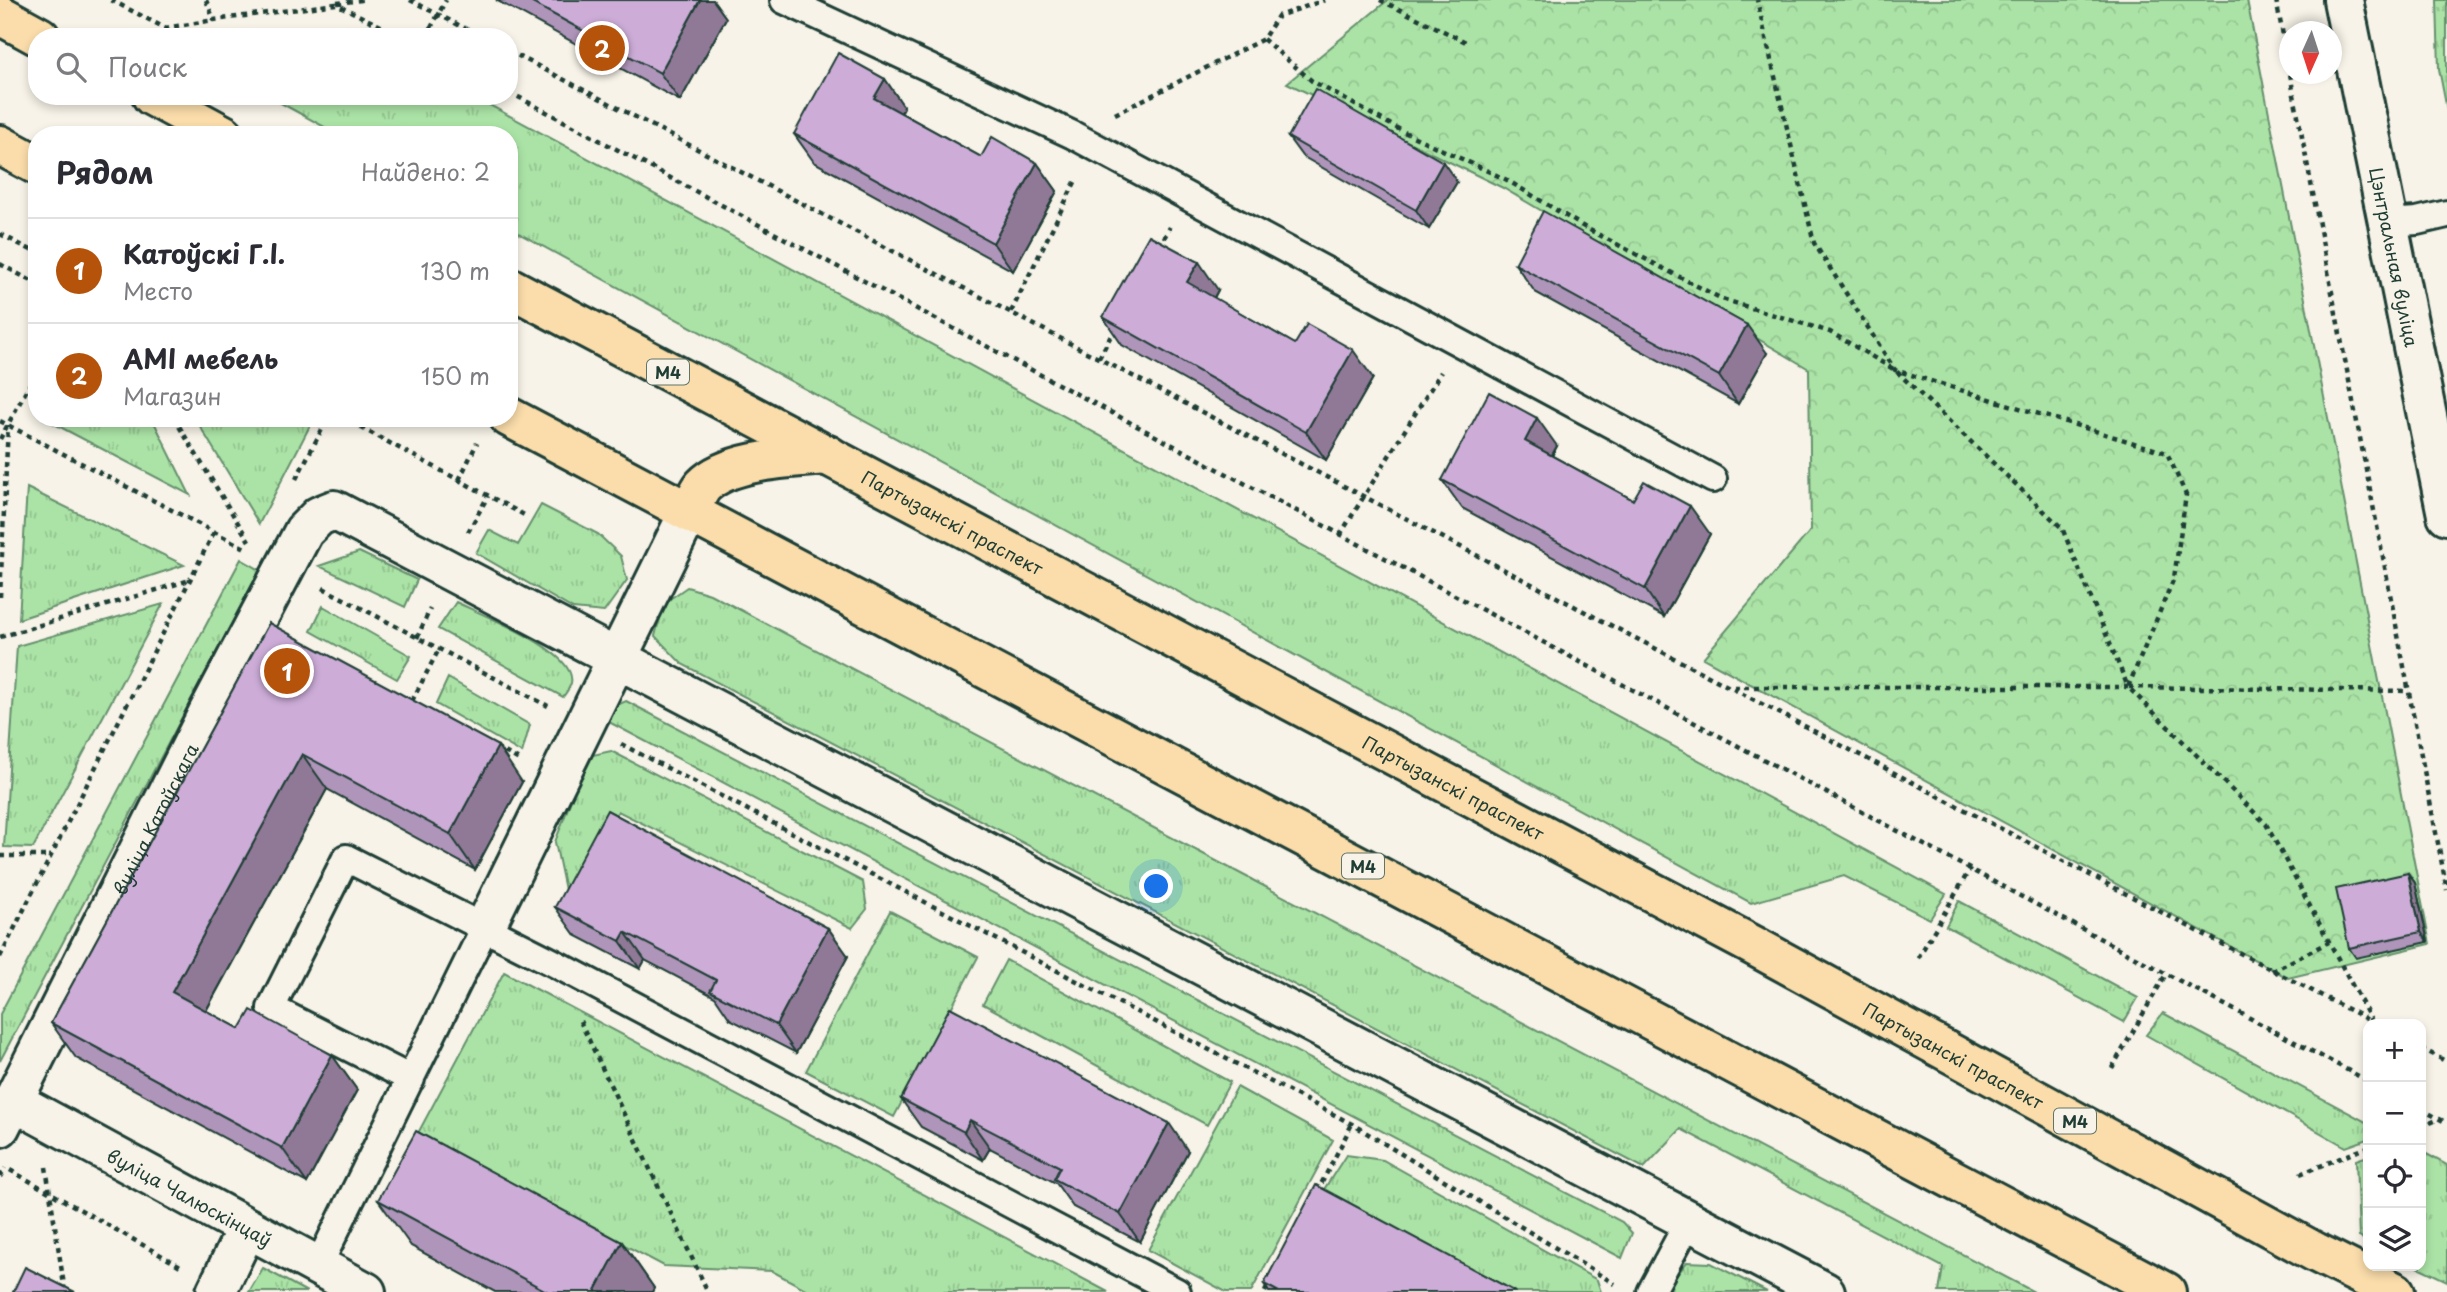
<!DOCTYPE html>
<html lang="ru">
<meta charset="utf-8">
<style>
:root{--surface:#fff;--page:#f2f2f3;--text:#2b2b33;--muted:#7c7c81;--line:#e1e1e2;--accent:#b45309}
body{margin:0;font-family:"Playpen Sans",sans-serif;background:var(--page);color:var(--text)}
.controls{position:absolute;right:21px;bottom:21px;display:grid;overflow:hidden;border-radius:14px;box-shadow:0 4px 10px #0003}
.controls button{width:63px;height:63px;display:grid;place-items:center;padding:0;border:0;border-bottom:2px solid var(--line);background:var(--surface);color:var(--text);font:35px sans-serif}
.compass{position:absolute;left:2279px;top:21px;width:63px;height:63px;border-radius:50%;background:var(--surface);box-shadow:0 4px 10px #0003;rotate:183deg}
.you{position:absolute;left:1157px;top:887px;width:24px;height:24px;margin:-18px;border:5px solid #fff;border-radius:50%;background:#1a73e8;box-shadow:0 0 0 10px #1a73e833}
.badge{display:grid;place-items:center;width:46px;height:46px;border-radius:50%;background:var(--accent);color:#fff;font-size:23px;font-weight:700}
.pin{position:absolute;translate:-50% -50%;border:4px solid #fff;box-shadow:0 2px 7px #0006}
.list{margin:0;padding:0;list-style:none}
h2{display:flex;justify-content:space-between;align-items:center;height:91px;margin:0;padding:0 28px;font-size:30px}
h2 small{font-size:23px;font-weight:400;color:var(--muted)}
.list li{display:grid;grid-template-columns:46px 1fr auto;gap:21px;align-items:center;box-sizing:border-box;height:105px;padding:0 28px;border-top:2px solid var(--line)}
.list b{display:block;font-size:26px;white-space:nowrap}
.list p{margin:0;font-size:23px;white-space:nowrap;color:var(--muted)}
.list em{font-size:23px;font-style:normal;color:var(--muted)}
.icon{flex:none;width:38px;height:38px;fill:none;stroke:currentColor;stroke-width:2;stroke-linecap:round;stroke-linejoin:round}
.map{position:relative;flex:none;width:2447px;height:1292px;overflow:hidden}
.search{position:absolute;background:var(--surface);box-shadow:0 4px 10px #0003;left:28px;top:28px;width:490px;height:77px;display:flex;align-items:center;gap:18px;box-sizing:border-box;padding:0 24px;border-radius:28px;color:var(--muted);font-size:26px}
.panel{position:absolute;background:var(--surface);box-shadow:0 4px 10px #0003;left:28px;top:126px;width:490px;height:301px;border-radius:28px}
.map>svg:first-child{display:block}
</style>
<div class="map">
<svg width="2447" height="1292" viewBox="0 0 2447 1292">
<defs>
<pattern id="grass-tufts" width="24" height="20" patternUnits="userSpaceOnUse" patternTransform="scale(1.75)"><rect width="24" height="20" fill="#abe3a6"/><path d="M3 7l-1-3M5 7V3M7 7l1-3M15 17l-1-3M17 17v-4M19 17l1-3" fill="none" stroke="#93c490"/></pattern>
<pattern id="forest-crowns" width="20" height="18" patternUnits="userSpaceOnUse" patternTransform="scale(1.75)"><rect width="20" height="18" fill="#abe3a6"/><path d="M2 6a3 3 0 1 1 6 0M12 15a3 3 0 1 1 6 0" fill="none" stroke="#93c490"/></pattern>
</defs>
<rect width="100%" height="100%" fill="#f7f3e8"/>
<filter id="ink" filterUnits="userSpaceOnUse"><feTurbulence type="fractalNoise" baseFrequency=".0143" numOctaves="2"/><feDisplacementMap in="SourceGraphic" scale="14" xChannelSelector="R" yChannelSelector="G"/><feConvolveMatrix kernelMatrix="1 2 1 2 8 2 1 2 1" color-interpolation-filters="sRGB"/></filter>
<g filter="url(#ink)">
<path fill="url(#grass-tufts)" stroke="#65906d" stroke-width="2" d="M2437 0H2447V110L2439 69Z
M348 29 363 37H302Z
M268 96H473L1946 894 1930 919 1844 876 1751 903 509 228V135H339Z
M43 418H152L190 495Z
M195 418H314L259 524Z
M27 488 184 565 19 619Z
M541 505 598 534 621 556 627 580 604 612 573 609 476 553 489 530 518 545Z
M359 552 417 580 405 607 319 566Z
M241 559 260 570 0 1061V1014Z
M687 587 710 594 2034 1292H1939L1943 1267 1681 1129 1644 1168 682 664 655 636 664 603Z
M456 602C480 614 578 651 571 683 570 687 566 693 563 697L438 629Z
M163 604 33 848 4 847 17 646Z
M323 606 411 656 397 679 311 631Z
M448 678 530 725 522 753 436 704Z
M626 701 1622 1222 1632 1233 1622 1258 607 721 613 707Z
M611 751 863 882 867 909 852 928 618 811 569 909 555 842 588 756Z
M1959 901 2138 998 2124 1022 1946 926Z
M890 911 978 957 894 1117 806 1071Z
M1006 960 1230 1082 1207 1125 983 1004Z
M504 972 1108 1292H811L772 1271 664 1266 417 1135Z
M2163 1013 2368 1123V1139L2346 1147 2146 1035Z
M1237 1087 1333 1140 1251 1292H1226L1148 1250Z
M2421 1151 2447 1165V1281L2416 1266H2421Z
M1346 1155 1383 1160 1597 1280 1601 1292H1505L1323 1191Z
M2368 1156V1241L2359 1237 2356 1160Z
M1687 1262 1711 1263 1767 1292H1675L1667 1288Z
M263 1268 307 1292H249Z"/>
<path fill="url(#forest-crowns)" stroke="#65906d" stroke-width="2" d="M1388 0H2247L2430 944 2288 978 1703 658 1811 530 1809 369 1503 188 1287 83Z"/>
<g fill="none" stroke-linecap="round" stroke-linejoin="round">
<defs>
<path id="service" d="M784 0 1073 135 1713 479
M2387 223 2417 221 2447 214
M411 1079 271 1008 346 858 552 962 1177 1292
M322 1258 485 927
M1651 1292 1689 1221"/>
<g id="minor">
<path id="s1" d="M2343 0 2447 515"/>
<path d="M485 927 690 510"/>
<path id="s2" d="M13 1101 366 1292"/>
<path id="s3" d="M0 1127 209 711 304 531 319 516 334 510 1825 1292"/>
<path d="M216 1292 247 1228"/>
</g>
<g id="primary">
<path d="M0 15 40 37"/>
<path d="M152 96 224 135"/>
<path d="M0 145 37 165"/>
<path id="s4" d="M509 287 1756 947 2315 1252 2395 1292"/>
<path d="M509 417 2166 1292"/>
<path d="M690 510C694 503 698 492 703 486 729 459 793 458 828 455"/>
</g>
</defs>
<use href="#service" stroke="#1f3d34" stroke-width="32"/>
<use href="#minor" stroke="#1f3d34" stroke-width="44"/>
<use href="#primary" stroke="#1f3d34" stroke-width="44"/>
<path stroke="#1f3d34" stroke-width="4.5" stroke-dasharray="5 5" stroke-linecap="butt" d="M111 0 165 28 214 20
M206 0 214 20 336 4 403 37
M410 0 482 37
M1380 0 1468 43
M2276 0 2290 70
M337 3 362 0
M426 37 446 0
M1263 39 1312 81 1404 132 1507 180 1584 227 1722 299 1830 332 1895 370 2062 528 2128 687 2174 578 2186 495 2167 453 1895 370 1814 243 1757 0
M509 51 2376 1024
M2290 74 2447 890
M509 92 2368 1081
M1115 114 1263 39 1278 16 1325 0
M0 234 37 253
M1159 247 1170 227
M0 264 37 284
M1011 312 1077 178
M1099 358 1115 328
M174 418 249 541
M343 418 528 517
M0 421 247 549
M0 439 37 371
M296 479 328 418
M459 480 477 443
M468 532 488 496
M1340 535 1441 372
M323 588 548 706
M0 597 8 425
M0 637 190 580
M417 638 430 609
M1734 687H2128
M412 701 439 649
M621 744 1352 1124 1615 1284
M496 747 519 760
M0 856H51
M0 957 214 532
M1918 958 1970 869
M2272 971 2329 942
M580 1021 708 1292
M2372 1022 2266 824 2128 687 2409 691
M2421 1048 2447 1062
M2112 1068 2166 974
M2421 1109 2447 1123
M2421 1127 2439 1119
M46 1167 65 1292
M10 1170 182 1267
M2300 1174 2368 1147
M0 1177 5 1168
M1317 1192 1352 1124
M1265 1292 1269 1283"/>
<use href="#service" stroke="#f7f3e8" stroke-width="26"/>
<use href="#minor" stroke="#f7f3e8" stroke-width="38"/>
<use href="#primary" stroke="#fbddab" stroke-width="38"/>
</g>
<path fill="#b095ba" stroke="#1f3d34" stroke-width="2" d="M496 0H713L726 18 680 101Z
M885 79 904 107 901 113 981 157 1037 163 1057 191 1013 271 814 162 794 134Z
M1288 137 1457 182 1429 229 1302 156Z
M1515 264 1767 353 1738 404 1535 292Z
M1218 290 1214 298 1295 344 1373 378 1326 460 1122 345 1103 317Z
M1557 446 1552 456 1633 500 1710 534 1664 617 1462 508 1442 480Z
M269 623 522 782 475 870 327 789 206 1011 240 1029 332 1055 357 1090 307 1183 76 1058 51 1023Z
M2408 873 2415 883 2428 942 2356 958 2349 948Z
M555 907 828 928 848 956 796 1053 730 1019 715 997 645 960 640 969 575 935Z
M901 1099 1188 1151 1140 1242 1073 1207 1056 1183 990 1148 983 1160 921 1127Z
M378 1200 622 1242 654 1288 652 1292H495L411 1246Z
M1264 1284 1516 1292H1269Z"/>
<path fill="#907997" stroke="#1f3d34" stroke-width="2" d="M700 0H713L726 18 680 101 660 73Z
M885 79 904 107 894 126 874 98Z
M1443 162 1457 182 1429 229 1416 210Z
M1037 163 1057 191 1013 271 993 243Z
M1199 262 1218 290 1207 310 1187 282Z
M1747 325 1767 353 1738 404 1719 376Z
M1353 350 1373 378 1326 460 1306 432Z
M1537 418 1557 446 1544 469 1525 441Z
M1690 506 1710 534 1664 617 1645 589Z
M498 746 522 782 475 870 450 834Z
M302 754 327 789 197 1027 172 992Z
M2408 873 2415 883 2428 942 2421 932Z
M828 928 848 956 796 1053 776 1025Z
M625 932 645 960 640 969 620 941Z
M332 1055 357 1090 307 1183 282 1148Z
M970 1120 990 1148 983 1160 964 1132Z
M1169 1123 1188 1151 1140 1242 1120 1214Z
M622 1242 654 1288 652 1292H595Z"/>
<path fill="#cdadd8" stroke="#1f3d34" stroke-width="2" d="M527 0H700L660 73Z
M838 53 885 79 874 98 981 157 992 137 1037 163 993 243 794 134Z
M1315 89 1443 162 1416 210 1288 137Z
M1543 211 1747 325 1719 376 1515 264Z
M1149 235 1199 262 1187 282 1295 344 1307 324 1353 350 1306 432 1103 317Z
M1489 392 1537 418 1525 441 1633 500 1644 481 1690 506 1645 589 1442 480Z
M269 623 498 746 450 834 302 754 172 992 240 1029 251 1010 332 1055 282 1148 51 1023Z
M607 810 828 928 776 1025 710 991 716 980 625 932 620 941 555 907Z
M2408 873 2421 932 2349 948 2336 889Z
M950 1007 1169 1123 1120 1214 1054 1179 1060 1167 970 1120 964 1132 901 1099Z
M416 1131 622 1242 595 1292H548L378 1200Z
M1316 1185 1516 1292H1279L1264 1284Z
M25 1267 75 1292H13Z"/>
</g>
<g text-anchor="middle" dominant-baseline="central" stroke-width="5" stroke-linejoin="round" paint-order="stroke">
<g fill="#f7f3e8" stroke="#60746a" stroke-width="2">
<rect x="647" y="359.5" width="42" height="25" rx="5"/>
<rect x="1342" y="853.5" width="42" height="25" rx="5"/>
<rect x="2054" y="1108.5" width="42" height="25" rx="5"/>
</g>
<g font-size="16" font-weight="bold" fill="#1f3d34">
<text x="668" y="372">М4</text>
<text x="1363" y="866">М4</text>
<text x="2075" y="1121">М4</text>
</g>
<g font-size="18" fill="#1f3d34" stroke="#f7f3e8">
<text stroke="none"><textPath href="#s1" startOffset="262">Цэнтральная вуліца</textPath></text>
<text stroke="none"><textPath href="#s4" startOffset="502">Партызанскі праспект</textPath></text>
<text stroke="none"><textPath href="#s4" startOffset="1069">Партызанскі праспект</textPath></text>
<text stroke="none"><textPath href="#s3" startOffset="345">вуліца Катоўскага</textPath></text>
<text stroke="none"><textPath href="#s4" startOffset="1636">Партызанскі праспект</textPath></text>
<text stroke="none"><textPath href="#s2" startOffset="201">вуліца Чалюскінцаў</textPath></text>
</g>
</g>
</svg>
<div class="controls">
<button>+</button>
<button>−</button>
<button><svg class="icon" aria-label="locate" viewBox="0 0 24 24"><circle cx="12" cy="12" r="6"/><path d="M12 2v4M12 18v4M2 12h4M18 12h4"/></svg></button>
<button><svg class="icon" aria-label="layers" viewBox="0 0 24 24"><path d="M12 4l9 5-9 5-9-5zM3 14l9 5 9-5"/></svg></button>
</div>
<svg class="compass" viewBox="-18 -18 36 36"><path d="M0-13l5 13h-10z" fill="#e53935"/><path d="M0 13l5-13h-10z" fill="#7c7c81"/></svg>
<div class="you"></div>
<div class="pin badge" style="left:287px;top:671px">1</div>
<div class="pin badge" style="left:602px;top:48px">2</div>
<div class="search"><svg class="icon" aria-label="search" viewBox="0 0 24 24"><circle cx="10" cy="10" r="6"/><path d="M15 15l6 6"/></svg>Поиск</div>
<section class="panel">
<h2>Рядом<small>Найдено: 2</small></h2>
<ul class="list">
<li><span class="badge">1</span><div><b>Катоўскі Г.І.</b><p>Место</p></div><em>130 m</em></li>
<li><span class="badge">2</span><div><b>AMI мебель</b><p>Магазин</p></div><em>150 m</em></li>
</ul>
</section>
</div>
